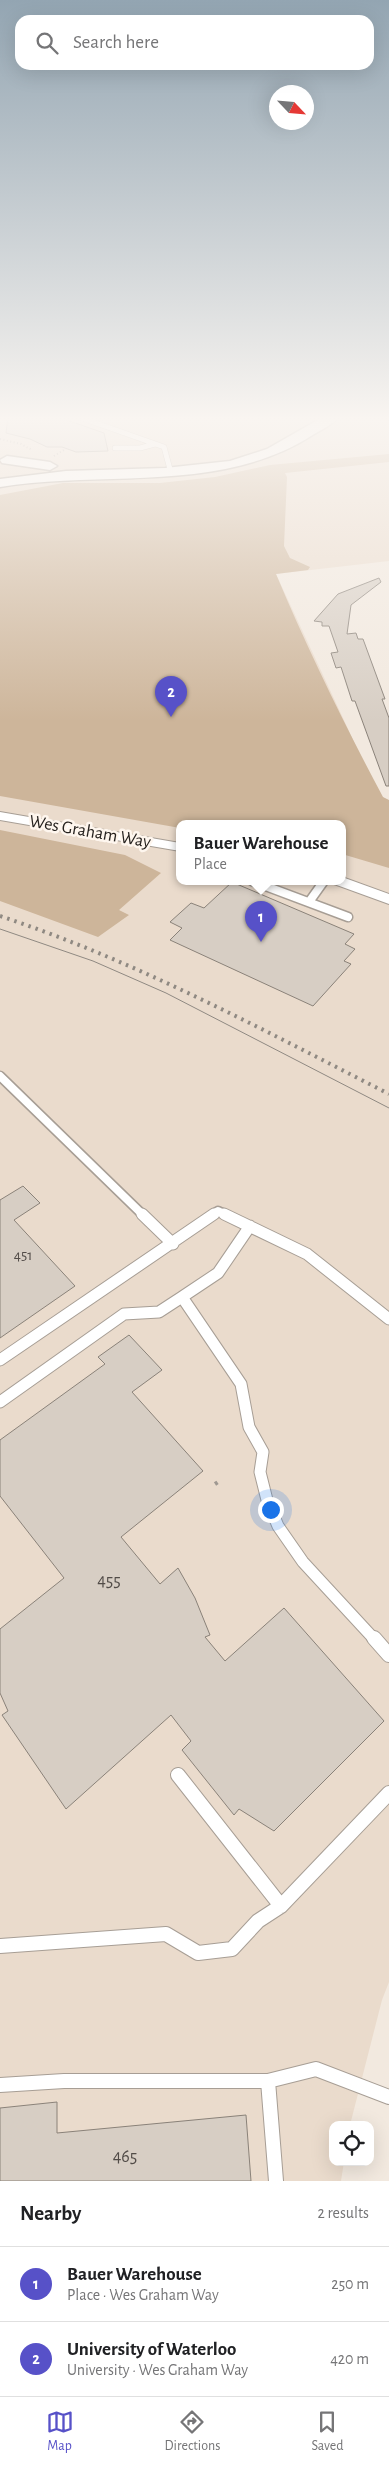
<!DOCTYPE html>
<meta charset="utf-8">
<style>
:root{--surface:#fff;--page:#f2f2f2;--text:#202124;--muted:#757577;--line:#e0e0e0;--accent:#5751c8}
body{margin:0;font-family:"Alegreya Sans",sans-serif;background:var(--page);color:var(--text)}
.controls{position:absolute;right:15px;bottom:15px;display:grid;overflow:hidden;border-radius:10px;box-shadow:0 5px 20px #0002}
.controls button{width:45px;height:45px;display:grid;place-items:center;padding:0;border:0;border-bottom:1px solid var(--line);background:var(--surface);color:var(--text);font:25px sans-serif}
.compass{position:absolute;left:269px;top:85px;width:45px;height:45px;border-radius:50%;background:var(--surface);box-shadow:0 5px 20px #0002;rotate:116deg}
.you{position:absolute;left:270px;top:1509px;width:18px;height:18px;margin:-12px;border:4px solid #fff;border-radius:50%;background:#1a73e8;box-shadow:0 0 0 8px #1a73e833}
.badge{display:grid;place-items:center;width:32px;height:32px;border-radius:50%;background:var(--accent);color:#fff;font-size:16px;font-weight:700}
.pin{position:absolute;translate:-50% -41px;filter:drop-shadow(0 1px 2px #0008)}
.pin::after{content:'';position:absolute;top:26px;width:18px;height:15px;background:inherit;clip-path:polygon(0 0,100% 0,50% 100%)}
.popup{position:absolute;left:176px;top:820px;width:170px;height:65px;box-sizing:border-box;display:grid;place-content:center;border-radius:10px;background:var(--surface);filter:drop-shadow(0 1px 4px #0005);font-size:16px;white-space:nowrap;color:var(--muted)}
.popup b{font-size:19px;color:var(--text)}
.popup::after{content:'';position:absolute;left:50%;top:100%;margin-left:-10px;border:10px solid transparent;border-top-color:var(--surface)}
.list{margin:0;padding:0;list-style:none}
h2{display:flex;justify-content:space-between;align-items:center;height:65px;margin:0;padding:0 20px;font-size:21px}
h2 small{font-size:16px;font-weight:400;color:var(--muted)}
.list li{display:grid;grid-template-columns:32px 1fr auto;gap:15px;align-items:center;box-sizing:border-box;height:75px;padding:0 20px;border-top:1px solid var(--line)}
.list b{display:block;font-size:19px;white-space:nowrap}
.list p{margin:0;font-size:16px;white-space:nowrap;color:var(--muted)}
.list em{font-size:16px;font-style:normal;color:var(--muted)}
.icon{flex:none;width:28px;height:28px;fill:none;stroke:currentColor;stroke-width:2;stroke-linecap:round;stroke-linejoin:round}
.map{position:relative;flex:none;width:389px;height:2181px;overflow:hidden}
.search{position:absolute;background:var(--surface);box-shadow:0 5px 20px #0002;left:15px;right:15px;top:15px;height:55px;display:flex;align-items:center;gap:12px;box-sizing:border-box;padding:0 18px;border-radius:15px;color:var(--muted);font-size:19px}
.sheet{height:215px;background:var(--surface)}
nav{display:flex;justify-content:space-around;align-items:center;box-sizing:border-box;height:70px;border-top:1px solid var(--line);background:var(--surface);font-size:14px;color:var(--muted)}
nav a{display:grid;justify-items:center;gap:2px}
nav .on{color:var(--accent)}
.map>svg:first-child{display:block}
</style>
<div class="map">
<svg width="389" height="2181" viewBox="0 0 389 2181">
<rect width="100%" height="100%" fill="#f2e9df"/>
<path fill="#eadbcc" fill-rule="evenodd" d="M0 417H389V561L276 574 389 817V1982L382 2000 350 2125H333V2162H344L341 2181H0ZM180 823H342V881H180Z"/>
<path fill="#cdb59a" d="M389 454V462L285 473 287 477 284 546 290 558 310 567 308 570 276 574C308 650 344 724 383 797L389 800V868L342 854V823H180V828L0 796V495L63 483H160L215 477 270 465Z
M0 830 125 855 161 873 119 910 129 915 98 937 0 901Z"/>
<path fill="#d7cec4" stroke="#8a8279" d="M8 417H58L104 433 108 451 76 452 62 447H47L30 439 6 433Z
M379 578 381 582 351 605 347 634 356 633 358 639H363L385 699H382L389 718V786H386L355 701H352L341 667 336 668 331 653 338 652 329 626H322V622L314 621 338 594Z
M232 882 354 934 345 944 355 949 344 961 351 964 313 1006 170 940 182 928 170 922 191 903 204 908Z
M23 1186 40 1203 14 1220 75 1286 0 1338V1200Z
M129 1335 162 1370 132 1392 203 1471 121 1537 160 1584 178 1568 195 1598 210 1635 205 1637 225 1661 284 1608 384 1721 274 1831 239 1809 234 1815 182 1750 191 1741 171 1715 66 1809 2 1715 8 1711 0 1693V1629L64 1578 0 1496V1440L105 1364 98 1357Z
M57 2102V2133L246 2115 251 2181H0V2108Z"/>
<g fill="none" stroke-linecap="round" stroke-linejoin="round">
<defs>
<path id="lane-far4" d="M79 417 164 447 171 473
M115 448H140L155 444"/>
<path id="lane-far3" d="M252 881 255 882"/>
<path id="lane-far2" d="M252 881 348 917
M309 902 324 881
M0 1076 143 1215
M212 1215 218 1211 226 1215"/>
<path id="lane-far1" d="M142 1214 173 1244
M224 1214 307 1254 389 1319
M182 1297 218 1273 250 1226
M0 1360 214 1214
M0 1402 124 1314 159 1312 182 1297 241 1384 249 1427 263 1452 260 1472 267 1500 278 1526 303 1562 375 1640"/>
<path id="lane" d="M374 1638 389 1655
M178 1775 281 1906
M0 1946 166 1934 198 1953 232 1949 258 1921 281 1906 389 1793
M268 2081 276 2181
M0 2085 64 2081H268L316 2069 389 2097"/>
<path id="street" d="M0 812 180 843V851L0 820Z
M342 877 389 894V904L334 884 332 881H342Z"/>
<path id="secondary" d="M323 417H339C332 425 319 431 311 436 220 494 103 470 0 487V479L66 471 165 468 230 461 267 449Z
M7 456 50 462 57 466 50 470 2 463 0 460Z"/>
</defs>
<use href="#lane-far4" stroke="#a79e95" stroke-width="6"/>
<use href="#lane-far3" stroke="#a79e95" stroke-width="9"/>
<use href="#lane-far2" stroke="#a79e95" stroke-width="11"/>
<use href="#lane-far1" stroke="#a79e95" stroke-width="13"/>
<use href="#lane" stroke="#a79e95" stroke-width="16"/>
<use href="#street" stroke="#a79e95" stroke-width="2"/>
<use href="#secondary" stroke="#a79e95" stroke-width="3"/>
<path stroke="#9f9891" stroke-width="2" stroke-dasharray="1 2.5" stroke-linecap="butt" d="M0 439 21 444 32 450
M54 456 64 450"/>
<path stroke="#9f9891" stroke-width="2.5" stroke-dasharray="2 3" stroke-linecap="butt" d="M299 881 304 882"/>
<path stroke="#9f9891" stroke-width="3" stroke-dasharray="2.5 4" stroke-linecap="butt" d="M299 881 308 883"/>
<path stroke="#9f9891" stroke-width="4" stroke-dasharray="3 4.5" stroke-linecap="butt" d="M215 1484 218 1482"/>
<use href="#lane-far4" stroke="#fff" stroke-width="5"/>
<use href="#lane-far3" stroke="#fff" stroke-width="7"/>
<use href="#lane-far2" stroke="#fff" stroke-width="8"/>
<use href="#lane-far1" stroke="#fff" stroke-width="11"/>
<use href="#lane" stroke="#fff" stroke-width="14"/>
<use href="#street" fill="#fff" fill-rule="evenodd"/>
<use href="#secondary" fill="#fff" fill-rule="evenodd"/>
<path stroke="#8f8982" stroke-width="1" d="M0 929 93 961 166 993 389 1108"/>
<path stroke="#8f8982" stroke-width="4" stroke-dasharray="2.5 5" stroke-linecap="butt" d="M0 916C136 961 261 1029 389 1094"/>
</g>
<linearGradient id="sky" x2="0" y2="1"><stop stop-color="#93a5b2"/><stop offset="0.58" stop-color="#f9f5f1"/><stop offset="1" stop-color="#f9f5f1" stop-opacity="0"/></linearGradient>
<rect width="389" height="722" fill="url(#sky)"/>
<g text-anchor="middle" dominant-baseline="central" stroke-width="5" stroke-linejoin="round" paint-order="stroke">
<g font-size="15" fill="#524c48">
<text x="23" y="1255">451</text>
</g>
<g font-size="18" fill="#25211e" stroke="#fef6ee">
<text transform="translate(90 832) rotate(10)">Wes Graham Way</text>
</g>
<g font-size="18" fill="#524c48">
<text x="109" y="1581">455</text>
<text x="125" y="2157">465</text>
</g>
</g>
</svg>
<div class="controls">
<button><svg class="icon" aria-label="locate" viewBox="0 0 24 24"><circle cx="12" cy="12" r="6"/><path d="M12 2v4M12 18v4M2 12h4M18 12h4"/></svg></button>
</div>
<svg class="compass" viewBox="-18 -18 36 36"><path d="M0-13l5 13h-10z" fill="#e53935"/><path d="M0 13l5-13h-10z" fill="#757577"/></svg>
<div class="you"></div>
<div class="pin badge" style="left:261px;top:942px">1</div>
<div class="popup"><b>Bauer Warehouse</b>Place</div>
<div class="pin badge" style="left:171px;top:717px">2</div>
<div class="search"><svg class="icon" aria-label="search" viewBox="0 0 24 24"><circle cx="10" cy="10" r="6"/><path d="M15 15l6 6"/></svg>Search here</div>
</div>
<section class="sheet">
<h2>Nearby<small>2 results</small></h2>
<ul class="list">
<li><span class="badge">1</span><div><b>Bauer Warehouse</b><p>Place · Wes Graham Way</p></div><em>250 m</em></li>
<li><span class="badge">2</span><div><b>University of Waterloo</b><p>University · Wes Graham Way</p></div><em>420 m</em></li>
</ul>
</section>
<nav>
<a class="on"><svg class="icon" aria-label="map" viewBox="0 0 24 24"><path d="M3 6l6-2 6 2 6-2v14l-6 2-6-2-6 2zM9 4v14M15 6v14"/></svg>Map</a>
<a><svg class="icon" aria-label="directions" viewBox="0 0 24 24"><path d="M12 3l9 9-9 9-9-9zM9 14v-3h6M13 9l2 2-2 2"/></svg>Directions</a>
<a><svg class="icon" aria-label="saved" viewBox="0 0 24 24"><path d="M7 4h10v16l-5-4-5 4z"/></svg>Saved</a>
</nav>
